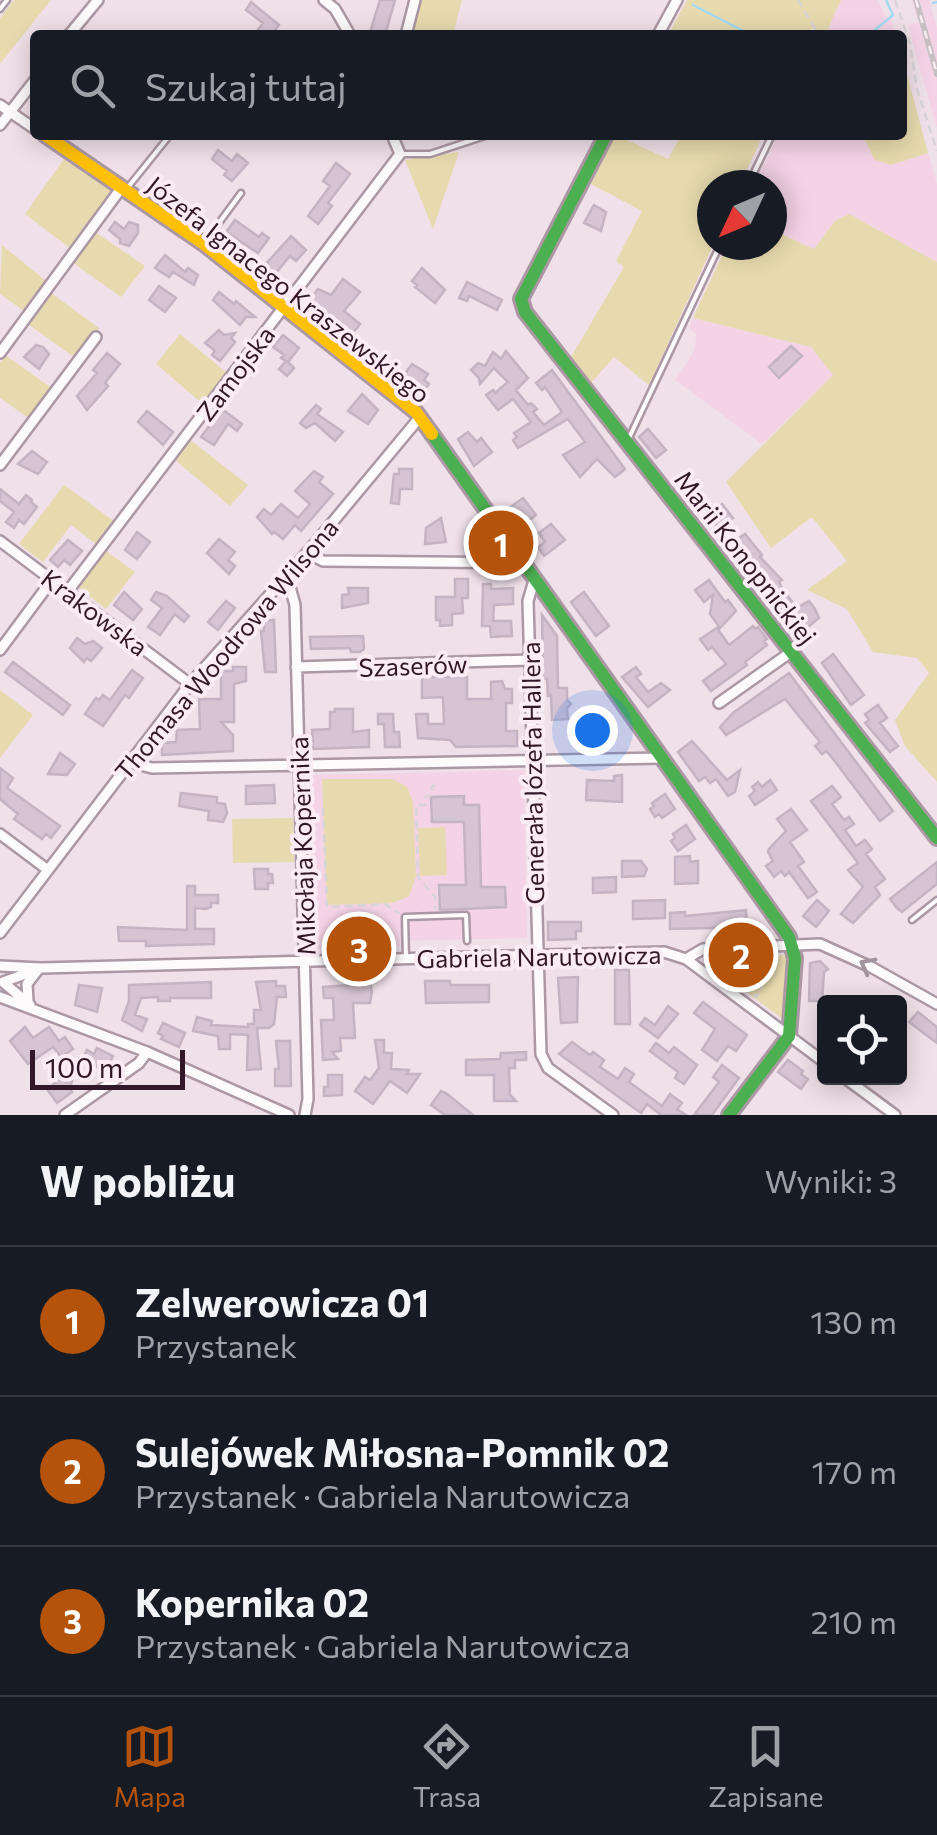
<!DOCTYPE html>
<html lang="pl">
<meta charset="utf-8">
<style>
:root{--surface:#171b24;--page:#20242c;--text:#f1f3f6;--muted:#9ea1a6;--line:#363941;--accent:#b45309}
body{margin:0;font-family:Commissioner,sans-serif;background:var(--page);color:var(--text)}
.controls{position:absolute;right:30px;bottom:30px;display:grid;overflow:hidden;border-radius:10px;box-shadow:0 5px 25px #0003}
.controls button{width:90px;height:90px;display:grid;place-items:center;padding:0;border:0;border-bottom:2px solid var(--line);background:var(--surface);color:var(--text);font:50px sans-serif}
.compass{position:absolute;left:697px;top:170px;width:90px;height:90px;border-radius:50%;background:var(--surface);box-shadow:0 5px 25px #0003;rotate:226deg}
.scale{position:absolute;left:30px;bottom:25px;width:155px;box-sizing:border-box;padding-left:10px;border:5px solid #311727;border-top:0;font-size:28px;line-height:35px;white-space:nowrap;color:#311727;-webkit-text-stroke:8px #fbebf4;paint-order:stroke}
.you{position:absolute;left:592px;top:730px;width:35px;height:35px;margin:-25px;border:8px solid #fff;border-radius:50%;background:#1a73e8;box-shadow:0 0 0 15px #1a73e833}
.badge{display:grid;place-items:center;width:65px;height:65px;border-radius:50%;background:var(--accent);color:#fff;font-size:32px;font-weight:700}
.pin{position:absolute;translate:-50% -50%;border:5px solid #fff;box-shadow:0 2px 10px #0006}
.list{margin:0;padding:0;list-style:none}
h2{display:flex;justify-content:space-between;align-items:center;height:130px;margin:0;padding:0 40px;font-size:42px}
h2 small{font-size:32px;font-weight:400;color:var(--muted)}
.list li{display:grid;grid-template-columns:65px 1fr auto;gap:30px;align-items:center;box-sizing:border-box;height:150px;padding:0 40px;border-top:2px solid var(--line)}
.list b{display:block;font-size:38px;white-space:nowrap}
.list p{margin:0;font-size:32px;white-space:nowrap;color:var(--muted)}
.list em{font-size:32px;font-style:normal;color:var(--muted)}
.icon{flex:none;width:55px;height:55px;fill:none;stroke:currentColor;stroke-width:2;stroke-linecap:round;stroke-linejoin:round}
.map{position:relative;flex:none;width:937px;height:1115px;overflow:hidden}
.search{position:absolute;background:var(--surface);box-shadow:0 5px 25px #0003;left:30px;right:30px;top:30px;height:110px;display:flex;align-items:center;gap:25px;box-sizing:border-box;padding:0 35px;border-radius:10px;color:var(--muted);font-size:38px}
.sheet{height:580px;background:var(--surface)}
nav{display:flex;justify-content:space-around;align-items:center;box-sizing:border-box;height:140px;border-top:2px solid var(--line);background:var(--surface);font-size:28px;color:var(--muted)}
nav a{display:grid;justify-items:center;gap:5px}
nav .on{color:var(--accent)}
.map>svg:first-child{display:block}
</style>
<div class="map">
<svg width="937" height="1115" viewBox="0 0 937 1115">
<rect width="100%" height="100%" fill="#f0e0e9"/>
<path fill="#f4d3e6" d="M841 0H878L884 14 892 22 896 35H824Z
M912 0H929L937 28V129L908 25 918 22Z
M778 135H862L875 160 891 165 928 153 937 184V262L849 214 835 221 814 249 772 230V185H755Z
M693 318 811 347 833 375 762 444 675 380 693 353 697 335 689 328Z
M524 770 527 938 400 941V946L313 948 308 779 311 775Z"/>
<path fill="#e7daae" d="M14 0H51L0 64V18Z
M420 0H462L453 35H411Z
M687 0H841L825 35 812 28 809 35H668Z
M904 63 928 153 891 165 875 160 862 135H902Z
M616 135 668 159 681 135H763L740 185H712L713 245 649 385 614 357 591 383 571 357 624 267 616 261 642 211 591 184Z
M459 152 433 229 405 160Z
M64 159 113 192 71 249 25 214Z
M849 214 937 262V782L905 746 895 720 929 673 917 658 873 652 847 609 807 590 847 561 812 517 771 548 726 482 833 375 811 347 693 318 727 245H772V230L814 249 835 221Z
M95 232 145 266 121 297 72 262Z
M2 245 46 281 24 311 0 294Z
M51 293 99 328 75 358 28 324Z
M180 334 228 374 204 405 156 364Z
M5 355 53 389 30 419 0 398V363Z
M189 439 248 485 230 506 174 459Z
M64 485 114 521 96 544 71 525 43 562 19 544Z
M106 551 135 572 106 609 78 587Z
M0 690 33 715 0 758Z
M322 779H393L407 787 413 802 416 876 409 896 393 903 327 905Z
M293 818 294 862 233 863 232 819Z
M445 827 447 875 420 876 418 828Z
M789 955 788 1016 784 1020 707 963 709 958Z"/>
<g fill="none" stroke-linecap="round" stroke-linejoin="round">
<path stroke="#a4dbf4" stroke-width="2.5" d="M933 3 937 2
M693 5 751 35
M869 35 893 15 886 0"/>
</g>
<path fill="#d6c4d3" stroke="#c4b3c2" stroke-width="2.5" d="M380 0H395L385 35 370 32Z
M251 2 279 25 272 35H263L257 31 263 23 246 10Z
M218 150 232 161 237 154 248 163 232 181 224 175 227 171 212 159Z
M336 163 350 174 328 203 332 206 318 224 308 216 330 186 323 181Z
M594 205 606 212 601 231 584 223Z
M235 220 259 237 262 233 269 238 258 253 226 232Z
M115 222 124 229 129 222 138 225V233L129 246 120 243V239L109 230Z
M291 236 306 250 296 261 290 256 275 274 265 265Z
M165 255 185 272 188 268 198 275 194 285 173 272 169 277 155 268Z
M422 268 445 290 435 303 415 287 417 285 412 281Z
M343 279 360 292 344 311 360 324 350 337 309 301 318 289 331 295Z
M467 282 502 300 497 310 469 296 467 301 459 298Z
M159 286 176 298 165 312 149 300Z
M219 292 234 304 236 301 255 317H246L240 325 213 300Z
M219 330 224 335 235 333 231 338 235 342 220 361 212 355 215 351 205 343Z
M283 335 299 348 288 362 294 368 287 376 279 369 286 361 281 358 284 355 273 347Z
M36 345 43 347 49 354 39 369 24 357Z
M791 346 802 356 779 378 769 367Z
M506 351 528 378 516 390 528 405 531 403 537 409 533 412 544 425 562 412 545 387 542 390 536 383 552 370 625 469 615 477 597 459 580 477 563 455 585 442 568 419 518 448 513 440 517 437 514 433 531 422 513 399 498 410 486 395 493 390 495 393 508 382 494 368 480 384 479 378 471 370 478 363 485 366 493 352 501 359Z
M107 353 120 364 105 383 108 386 87 410 77 396 97 373 93 370Z
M412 364 428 374 424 380 429 384 423 392 404 375Z
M362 394 378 410 368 424 348 411Z
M316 405 321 409 317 414 343 432 335 441 315 423 306 428 300 423Z
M222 409 242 424 237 431 228 424 214 445 201 437Z
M147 411 173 432 163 445 138 422Z
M648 429 666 450 656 458 639 437Z
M468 432 477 442 481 438 492 452 474 466 458 439Z
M32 451 47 462 38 474 18 464Z
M399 469H412V489H400L399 504 391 503 394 474H399Z
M314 471 323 477 319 482 333 494 301 531 295 525 283 539 274 532 272 534 257 517 264 509 271 515 281 504 298 518 310 504 295 491Z
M0 489 19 504 26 495 32 500 31 502 37 507 24 524 19 520 14 528 6 522 14 512 0 501Z
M523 498 536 515 524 524 509 508Z
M722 504 733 518 719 529 708 515Z
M441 518 446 542 425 544 426 528Z
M551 524 565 540 544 556 538 547 545 542 539 533Z
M137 532 150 542 137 559 125 550Z
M745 534 762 555 760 557 782 580 779 582 783 590 797 608 809 601 815 609 819 618 802 632 729 545Z
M219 539 235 552 228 560 235 566 229 574 207 553Z
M68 540 82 551 70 565 64 560 58 567 50 560Z
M455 579H468V598H462L463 613 452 614V625L440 626V620H436V597H455Z
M709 580 725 602 728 600 736 611 720 628 710 614 713 595 704 602 695 590Z
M483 584H491V589L513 588V604L494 605 493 621H511L512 636 491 637 490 626H482Z
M348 588H368V603L342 608V595L349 594Z
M124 592 142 609 133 620 114 605Z
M156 592 167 596 189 616 184 622 175 614 160 635 148 627 162 608 151 600Z
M584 592 609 626 596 636 571 602Z
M226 601 235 608 218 630 208 622Z
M542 615 557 636 558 688H567V700L571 704 567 708 568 719 552 720 551 695 548 696 547 679H543Z
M274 620 276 672H265L261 631H264V621Z
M753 626 755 629 758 627 767 639 764 641 767 645 745 662 747 665 711 691 703 681 726 664 712 647 708 650 700 639 717 628 729 645Z
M363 636 364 649 360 652H351L350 648 311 649 310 637Z
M77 638 85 644 93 641 102 648 91 661 87 658 84 662 70 648Z
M833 654 864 695 851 705 822 663Z
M13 662 70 705 63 715 5 672Z
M233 667H246V681L234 684V722H221L233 735V751L162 755V743L176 742 177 730 200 729 199 699H221V671H233Z
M636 667 641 674 636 677 648 692 661 683 670 690 648 707 622 677Z
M132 670 143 678 129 698 125 695 103 726 85 714 96 698 99 700 103 695 110 700Z
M789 673 893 811 880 821 830 755 826 751 822 754 815 746 820 742 785 699 726 735 720 727 733 713Z
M422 677H467V699H491V682L502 681 505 689H512V703H506V731H517V746L456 747 450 740 418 738 416 714H428V724H444L443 697 422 698Z
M878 705 887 718 880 723 898 746 890 752 865 723 869 720 865 714Z
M335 709H353V732L369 730V747L313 749 312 730 330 729V712H335Z
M378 714H393L394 732H399L400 747H385L384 724H378Z
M692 741 727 780 740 770 735 792 728 796 716 779 710 783 705 777 699 781 678 752Z
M60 753 75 764 67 775 48 774Z
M0 768 13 778 7 788 60 826 51 838 46 834 42 839 14 819 18 814 0 799Z
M622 775V802L586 800 587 780 614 781V776Z
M770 780 777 790 755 805 749 796 755 791 752 787 758 782 762 787Z
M274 785 275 803 246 804V786Z
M832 786 841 797 832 804 844 820 849 817 854 824 845 830 856 846 865 840 872 849 866 854 885 879 875 887 880 895 853 923 841 914 863 887 848 870 858 863 811 801Z
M181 793 217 797V803L225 804 227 813 223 822 208 820 209 811 179 806Z
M665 794 675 809 662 818 659 814 655 817 650 809 654 806 652 803Z
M464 796V805H479L481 887H505L506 907 440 910 439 885H466L464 822H432L431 797Z
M791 809 807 830 790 842 804 862 798 866 817 892 808 898 789 872 785 876 781 871 774 877 766 866 773 861 768 852 769 849 786 831 777 819Z
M686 825 695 839 678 851 671 841 675 838 673 834Z
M690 856V862L698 861V883L675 884V857Z
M622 861H641L647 869 644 876 622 877Z
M937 862V884L902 912 897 908 890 899Z
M254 869H268V874H272L273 883H268V889H255Z
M616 877V892L593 893V878Z
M187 886H195V895H218V903H211V907L206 909 195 908V929H214V944L146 946V941H119L118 927 187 930Z
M665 900V918L633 919V901Z
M817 900 829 911 816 927 803 916Z
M746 910 747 927 670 929V913L685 912V916Z
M548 922H581V931H576V939L548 940Z
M820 961 828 969 824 972 822 1001H809L810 963Z
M615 970H629L630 1024H615Z
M578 977 577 1022 561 1023 558 978Z
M276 981V986H285L286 997H277L274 1024 269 1028H257L261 1069 247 1070 248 1035 230 1034V1049H219L218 1036 193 1031 197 1017 212 1021 211 1025 248 1027V1024H254V1010H261L256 982Z
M425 981H450V985H489V1002L426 1003Z
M211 982V998H170V1001H158V997L141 998 135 1015 147 1019 142 1031 122 1020 129 1001V985Z
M353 982H370L372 992 370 1003H353L355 1038H340L341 1051 332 1052 338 1059 323 1060 321 1020H334L333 998H324L323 987 353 985Z
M79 985 102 988 97 1012 75 1005Z
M703 1002 747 1035 736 1051 728 1046 717 1061 702 1050 715 1029 694 1013Z
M668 1006 678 1014 658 1038 640 1025 645 1018 655 1025Z
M918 1012 937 1027V1043L909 1022Z
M163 1023 185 1033 179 1047 161 1039 163 1036 158 1033Z
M25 1027 33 1038 49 1027 59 1041 65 1037 73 1049 61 1057 53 1047 28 1064 10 1041Z
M375 1040H384V1053H392L391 1069 409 1070 407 1074H420L407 1093 390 1081 373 1104 355 1091 365 1077 370 1080 379 1068Z
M276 1041H290L291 1086H275V1069H279Z
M572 1042 590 1055 593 1052 604 1060 600 1067 618 1079 625 1068 634 1074 629 1082 662 1106 670 1094 682 1103 677 1109 686 1115H661L647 1104 641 1113 559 1054Z
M656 1043 669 1053 674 1047 697 1065 684 1084 675 1078 678 1072 650 1051Z
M97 1048 113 1056 106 1070 81 1061 87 1050 94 1054Z
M526 1052V1060H515V1068H509L510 1095 516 1101H494V1075H466V1060L500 1059 501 1053Z
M788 1060 803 1071 801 1074 808 1079 801 1089 778 1072Z
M722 1065 739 1078 712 1115H694L719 1082 713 1077Z
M328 1075H342V1095L324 1096V1087H328Z
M62 1078 65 1082 72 1081 70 1088 72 1092 57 1103 47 1089Z
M441 1091 446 1093 473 1115H445L431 1105Z"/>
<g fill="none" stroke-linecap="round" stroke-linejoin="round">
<defs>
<path id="lane" d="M0 9 7 0
M400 154H430L485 136
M748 185 772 135
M129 186 170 135
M205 242 241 193
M629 438 720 245
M912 920 937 900
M406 958 405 917 466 915 467 941"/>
<path id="street" d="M324 0 335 9 350 35
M69 35 98 0
M406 35 415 0
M658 35 677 0
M0 105 35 129
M0 125 35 80
M0 353 122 187
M0 465 96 337
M0 541 190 684
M307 553 323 561 525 563
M535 577 528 601 541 1054 548 1068 613 1115
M283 580 290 587 295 605 308 1099 305 1115
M68 591 400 154 392 135
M0 650 52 580
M296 667 529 660
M719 703 791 652
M129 762 152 768 661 758
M0 834 48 870
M0 933 190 684 307 553 420 417
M686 959 703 949 820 944 871 967 937 1004
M0 966 41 968 664 952 686 959 824 1062
M0 997 147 1052 289 1115
M28 1001 27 984 37 971
M30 1005 3 982 39 969
M845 1078 895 1115
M65 1115 139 1063 147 1052"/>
<path id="fast" d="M606 135 521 299 525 312 937 838
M432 434 789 937 795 958 789 1036 729 1115"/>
<path id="slow" d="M45 135 204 244 416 412 432 434"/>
</defs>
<use href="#lane" stroke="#ac98a4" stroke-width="9"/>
<use href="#street" stroke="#ac98a4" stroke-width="14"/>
<use href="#fast" stroke="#ac98a4" stroke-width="18"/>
<use href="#slow" stroke="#ac98a4" stroke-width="18"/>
<path stroke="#d9d4d7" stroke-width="2.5" stroke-dasharray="8 5" stroke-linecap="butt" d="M798 0 819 35
M895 0 910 44 917 89 937 151
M435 786H432V795L425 797V805H416L418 877 435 897V909
M323 808 327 907 385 904 399 913
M750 973 764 978
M724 977 732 958 767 962 770 965 757 997 754 995
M734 984 736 981 754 995
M743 985 751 960"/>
<use href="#lane" stroke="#fdfafc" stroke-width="4"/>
<use href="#street" stroke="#fdfafc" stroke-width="9"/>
<use href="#fast" stroke="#4caf50" stroke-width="12"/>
<use href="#slow" stroke="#ffc107" stroke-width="12"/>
<defs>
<path id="rail" d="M916 0 937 74"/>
</defs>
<use href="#rail" stroke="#c6c0c3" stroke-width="6"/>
<use href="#rail" stroke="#fbebf4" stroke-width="2.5" stroke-dasharray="8" stroke-linecap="butt"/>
</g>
<defs><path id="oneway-chevron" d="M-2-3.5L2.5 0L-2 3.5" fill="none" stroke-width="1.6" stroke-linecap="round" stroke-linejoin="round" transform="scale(2.5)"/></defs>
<use stroke="#a1949c" href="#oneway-chevron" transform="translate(867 965) rotate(-152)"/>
<g text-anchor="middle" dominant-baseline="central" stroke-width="8" stroke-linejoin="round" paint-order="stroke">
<g font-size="25" fill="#311727" stroke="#fbebf4">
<text transform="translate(289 289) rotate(38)">Józefa Ignacego Kraszewskiego</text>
<text transform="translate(235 373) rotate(-53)">Zamojska</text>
<text transform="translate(746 557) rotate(52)">Marii Konopnickiej</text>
<text transform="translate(95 612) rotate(37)">Krakowska</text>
<text transform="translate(226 649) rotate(-50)">Thomasa Woodrowa Wilsona</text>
<text transform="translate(413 665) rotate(-2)">Szaserów</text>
<text transform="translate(532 773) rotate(-91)">Generała Józefa Hallera</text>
<text transform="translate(302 846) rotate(-92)">Mikołaja Kopernika</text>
<text transform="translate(539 956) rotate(-1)">Gabriela Narutowicza</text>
</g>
</g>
</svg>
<div class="controls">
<button><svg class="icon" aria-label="locate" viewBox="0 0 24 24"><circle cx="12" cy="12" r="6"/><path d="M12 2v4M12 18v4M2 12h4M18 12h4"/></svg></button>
</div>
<svg class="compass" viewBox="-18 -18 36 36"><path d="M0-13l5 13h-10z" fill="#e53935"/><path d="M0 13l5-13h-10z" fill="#9ea1a6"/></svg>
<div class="scale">100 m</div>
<div class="you"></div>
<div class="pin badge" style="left:501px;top:543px">1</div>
<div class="pin badge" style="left:741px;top:955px">2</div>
<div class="pin badge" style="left:359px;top:949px">3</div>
<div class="search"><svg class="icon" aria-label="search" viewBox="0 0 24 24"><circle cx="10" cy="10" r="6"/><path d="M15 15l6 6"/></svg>Szukaj tutaj</div>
</div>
<section class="sheet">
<h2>W pobliżu<small>Wyniki: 3</small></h2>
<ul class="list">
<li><span class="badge">1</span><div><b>Zelwerowicza 01</b><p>Przystanek</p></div><em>130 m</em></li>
<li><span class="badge">2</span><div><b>Sulejówek Miłosna-Pomnik 02</b><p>Przystanek · Gabriela Narutowicza</p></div><em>170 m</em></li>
<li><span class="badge">3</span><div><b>Kopernika 02</b><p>Przystanek · Gabriela Narutowicza</p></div><em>210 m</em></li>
</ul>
</section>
<nav>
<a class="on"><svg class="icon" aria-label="map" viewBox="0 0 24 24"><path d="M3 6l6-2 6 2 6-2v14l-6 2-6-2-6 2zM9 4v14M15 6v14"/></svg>Mapa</a>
<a><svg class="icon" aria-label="directions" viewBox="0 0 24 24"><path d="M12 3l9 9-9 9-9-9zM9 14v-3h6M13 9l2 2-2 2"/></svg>Trasa</a>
<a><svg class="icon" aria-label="saved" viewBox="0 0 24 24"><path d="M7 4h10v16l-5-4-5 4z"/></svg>Zapisane</a>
</nav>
